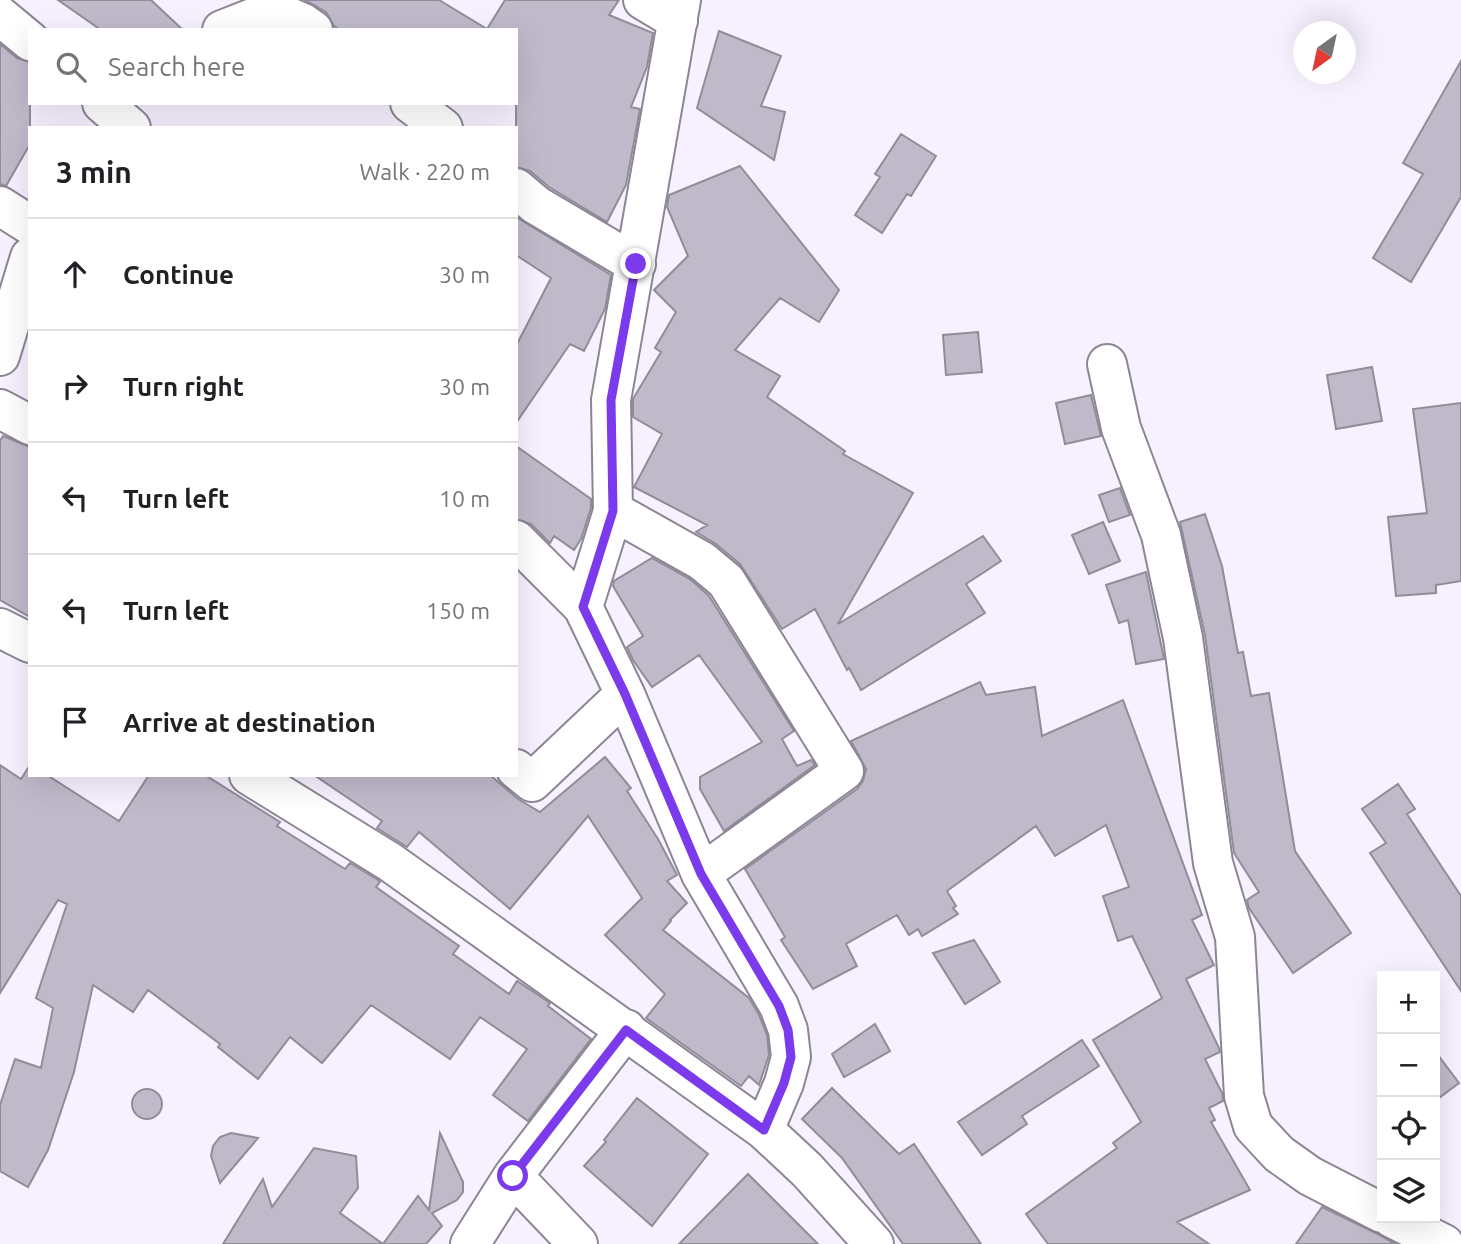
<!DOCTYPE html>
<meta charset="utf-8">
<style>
:root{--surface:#fff;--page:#f6f6f6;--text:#202124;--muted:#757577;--line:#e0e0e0}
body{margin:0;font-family:Ubuntu,sans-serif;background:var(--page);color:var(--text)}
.controls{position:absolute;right:21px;bottom:21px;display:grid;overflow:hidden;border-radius:0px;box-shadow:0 7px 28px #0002}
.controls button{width:63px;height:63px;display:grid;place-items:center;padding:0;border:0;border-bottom:2px solid var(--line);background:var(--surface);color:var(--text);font:35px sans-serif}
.compass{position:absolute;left:1293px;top:21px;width:63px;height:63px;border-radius:50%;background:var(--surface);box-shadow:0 7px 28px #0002;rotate:213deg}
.stop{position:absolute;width:21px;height:21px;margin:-16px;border:5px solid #7c3aed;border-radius:50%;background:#fff}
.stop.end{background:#7c3aed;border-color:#fff;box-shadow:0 2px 7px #0008}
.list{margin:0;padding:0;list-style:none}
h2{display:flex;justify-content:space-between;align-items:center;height:91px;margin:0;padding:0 28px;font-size:30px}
h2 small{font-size:23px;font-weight:400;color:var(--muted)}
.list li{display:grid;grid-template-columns:46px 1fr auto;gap:21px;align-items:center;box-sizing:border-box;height:112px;padding:0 28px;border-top:2px solid var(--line)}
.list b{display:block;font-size:26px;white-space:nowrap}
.list em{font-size:23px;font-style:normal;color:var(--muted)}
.icon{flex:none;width:38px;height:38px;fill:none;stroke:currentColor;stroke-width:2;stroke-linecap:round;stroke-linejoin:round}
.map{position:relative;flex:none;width:1461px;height:1244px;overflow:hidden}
.search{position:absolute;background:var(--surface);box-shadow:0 7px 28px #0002;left:28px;top:28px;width:490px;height:77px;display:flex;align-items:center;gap:18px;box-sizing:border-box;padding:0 24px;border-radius:0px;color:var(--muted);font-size:26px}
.panel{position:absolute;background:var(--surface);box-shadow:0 7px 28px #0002;left:28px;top:126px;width:490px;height:651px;border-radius:0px}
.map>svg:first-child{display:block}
</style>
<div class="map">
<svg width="1461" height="1244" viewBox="0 0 1461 1244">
<rect width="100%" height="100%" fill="#f7f1ff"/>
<path fill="#c0b9ca" stroke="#918b9a" stroke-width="2" d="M58 0H151L183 30H101Z
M305 0H439L487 29 505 0H619L609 15 653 33 647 67 631 107 640 109 626 185 607 222 549 187 530 171 516 167V30H340L334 26 326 12Z
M719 31 781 56 761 106 785 112 774 160 697 108Z
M0 44 17 58 30 62V144L6 186 0 184Z
M1461 61V197L1411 282 1373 258 1423 174 1403 163Z
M901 134 936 156 911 196 907 194 882 233 855 215 880 177 875 174Z
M740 166 839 290 819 322 780 298 735 350 780 376 767 397 845 451 843 454 913 493 838 624 983 536 1001 561 966 584 985 613 861 690 849 668 847 670 815 609 782 629 740 564 716 544 696 532 707 525 634 487 662 434 633 417V399L661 352 655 348 676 312 654 290 688 256 667 207 669 195Z
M516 217 611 275 605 309 584 351 570 344 516 423V346L551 278 516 255Z
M978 332 982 372 946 375 943 335Z
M1372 367 1382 421 1336 429 1327 375Z
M1091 395 1101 436 1065 444 1056 403Z
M1461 403V581L1436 585V593L1396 596 1388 517 1427 513 1413 409Z
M3 436 30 447V617L0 600V441Z
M516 446 591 499V508L581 539 574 550 554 536 550 543 531 524 516 519Z
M1120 488 1130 515 1109 522 1099 495Z
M1205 514 1222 566 1238 653 1243 652 1251 696 1269 693 1295 851 1351 933 1293 973 1249 908 1247 900 1259 892 1234 853 1205 635 1180 522Z
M1103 522 1120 561 1089 574 1072 535Z
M652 558 690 579 709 596 794 731 782 739 797 766 811 760 815 765 724 831 700 789V777L762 742 699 655 652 687 633 660 627 647 643 636 613 586 614 581Z
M1146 572 1164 659 1136 664 1128 620 1119 623 1106 585Z
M980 682 986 695 1035 687 1042 736 1123 700 1202 915 1192 920 1214 965 1186 979 1219 1048 1220 1052 1205 1059 1222 1093 1223 1101 1209 1108 1215 1120 1211 1122 1250 1190 1177 1222 1209 1244H1048L1026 1214 1117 1148 1113 1143 1141 1122 1093 1040 1162 998 1132 936 1118 941 1103 896 1129 887 1106 825 1055 856 1036 826 947 891 956 906 953 908 958 914 922 936 918 929 909 935 897 915 846 944 857 966 813 989 781 940 785 937 745 869 857 789 863 781 866 769 851 741Z
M605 757 631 788 627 791 658 839 677 875 667 881 687 903 670 920 671 921 663 930 749 998 759 1015 767 1035 769 1055 759 1085 749 1076 741 1086 646 1018 665 994 605 935 642 898 588 816 510 909 419 832 407 847 377 828 382 821 314 775H490L518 799 540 812Z
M0 765 21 779 30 765V775H47L119 821 149 775H205L280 822 277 826 345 869 350 863 378 880 380 882 376 887 459 946 453 954 509 994 517 981 550 1003 548 1006 591 1039 528 1121 493 1095 527 1049 480 1017 450 1059 371 1005 322 1063 290 1037 258 1079 218 1047 220 1044 148 990 133 1012 93 985 74 1072 48 1150 28 1187 0 1171V1105L15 1059 41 1068 53 1008 36 998 67 904 58 900 0 993Z
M1398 784 1415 809 1407 814 1461 896V991L1370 853 1386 843 1362 809Z
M974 940 1000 982 965 1004 933 953Z
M875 1024 890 1051 844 1077 832 1054Z
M1082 1040 1099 1066 1022 1116 1027 1124 982 1155 958 1122Z
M1435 1051 1459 1083 1435 1101Z
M832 1088 899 1154 914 1144 981 1244H903L842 1158 802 1119Z
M132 1104a15 15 0 1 1 30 0a15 15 0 1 1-30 0Z
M637 1098 708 1154 652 1226 584 1166 606 1142 604 1140Z
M231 1133 258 1138 220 1183 211 1156 213 1146 220 1137Z
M440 1133 463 1182V1192L457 1200 432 1213 442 1226 426 1244H223L263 1179 272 1207 314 1148 356 1156 358 1188 340 1213 383 1244 418 1196 429 1210Z
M748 1174 818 1244H679Z
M1322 1207 1378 1234 1395 1244H1296Z"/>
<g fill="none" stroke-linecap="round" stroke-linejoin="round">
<defs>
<path id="minor" d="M643 0 678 21
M681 0 611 400 613 511 583 607 625 694 701 874 779 1006 788 1030 791 1057 784 1083 764 1130
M0 16 30 41
M222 30 273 10 303 23 313 30
M102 103 131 128
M410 103 443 128
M516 188 536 205 636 264
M0 206 30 225
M0 356 30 257
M1107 364 1121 428 1161 535 1183 638 1213 863 1235 937 1244 1096 1253 1126 1279 1154 1310 1176 1382 1213
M0 409 30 425
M613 511 702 561 726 581 844 771 701 874
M516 540 583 607
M0 628 30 643
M516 769 532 782 625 694
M249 775 390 862 764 1130 807 1170 874 1244
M1392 1218 1444 1244
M470 1244 513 1176
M578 1244 513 1176 626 1029"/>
</defs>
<use href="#minor" stroke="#8c8595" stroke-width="42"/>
<use href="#minor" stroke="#fff" stroke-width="38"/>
</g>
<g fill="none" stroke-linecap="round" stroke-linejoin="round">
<path stroke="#7c3aed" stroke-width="9" d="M513 1176 626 1030 764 1130 784 1083 791 1057 788 1030 779 1006 701 874 625 694 583 607 613 511 611 400 636 264"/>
</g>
</svg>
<div class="controls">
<button>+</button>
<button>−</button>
<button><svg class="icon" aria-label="locate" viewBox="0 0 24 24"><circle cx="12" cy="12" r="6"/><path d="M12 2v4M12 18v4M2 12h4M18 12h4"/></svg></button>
<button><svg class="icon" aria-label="layers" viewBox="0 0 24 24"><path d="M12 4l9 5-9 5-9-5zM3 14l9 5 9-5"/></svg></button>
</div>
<svg class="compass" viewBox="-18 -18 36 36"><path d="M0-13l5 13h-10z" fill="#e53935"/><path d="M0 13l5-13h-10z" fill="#757577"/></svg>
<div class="stop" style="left:513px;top:1176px"></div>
<div class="stop end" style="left:636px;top:264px"></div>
<div class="search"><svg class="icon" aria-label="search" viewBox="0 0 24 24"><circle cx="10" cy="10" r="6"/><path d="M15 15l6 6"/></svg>Search here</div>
<section class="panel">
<h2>3 min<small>Walk · 220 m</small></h2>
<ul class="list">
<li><svg class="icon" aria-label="ahead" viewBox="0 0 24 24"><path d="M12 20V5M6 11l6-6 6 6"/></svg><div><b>Continue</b></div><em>30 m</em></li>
<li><svg class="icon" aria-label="right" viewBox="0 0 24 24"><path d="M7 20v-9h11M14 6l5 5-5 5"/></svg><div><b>Turn right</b></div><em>30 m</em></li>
<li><svg class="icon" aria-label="left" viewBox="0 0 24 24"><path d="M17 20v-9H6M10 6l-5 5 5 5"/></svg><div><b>Turn left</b></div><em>10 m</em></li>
<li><svg class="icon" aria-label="left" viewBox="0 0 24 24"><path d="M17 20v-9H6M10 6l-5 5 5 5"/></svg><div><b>Turn left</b></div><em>150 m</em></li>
<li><svg class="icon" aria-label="arrive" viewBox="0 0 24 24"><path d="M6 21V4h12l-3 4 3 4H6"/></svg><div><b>Arrive at destination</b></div></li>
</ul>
</section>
</div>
